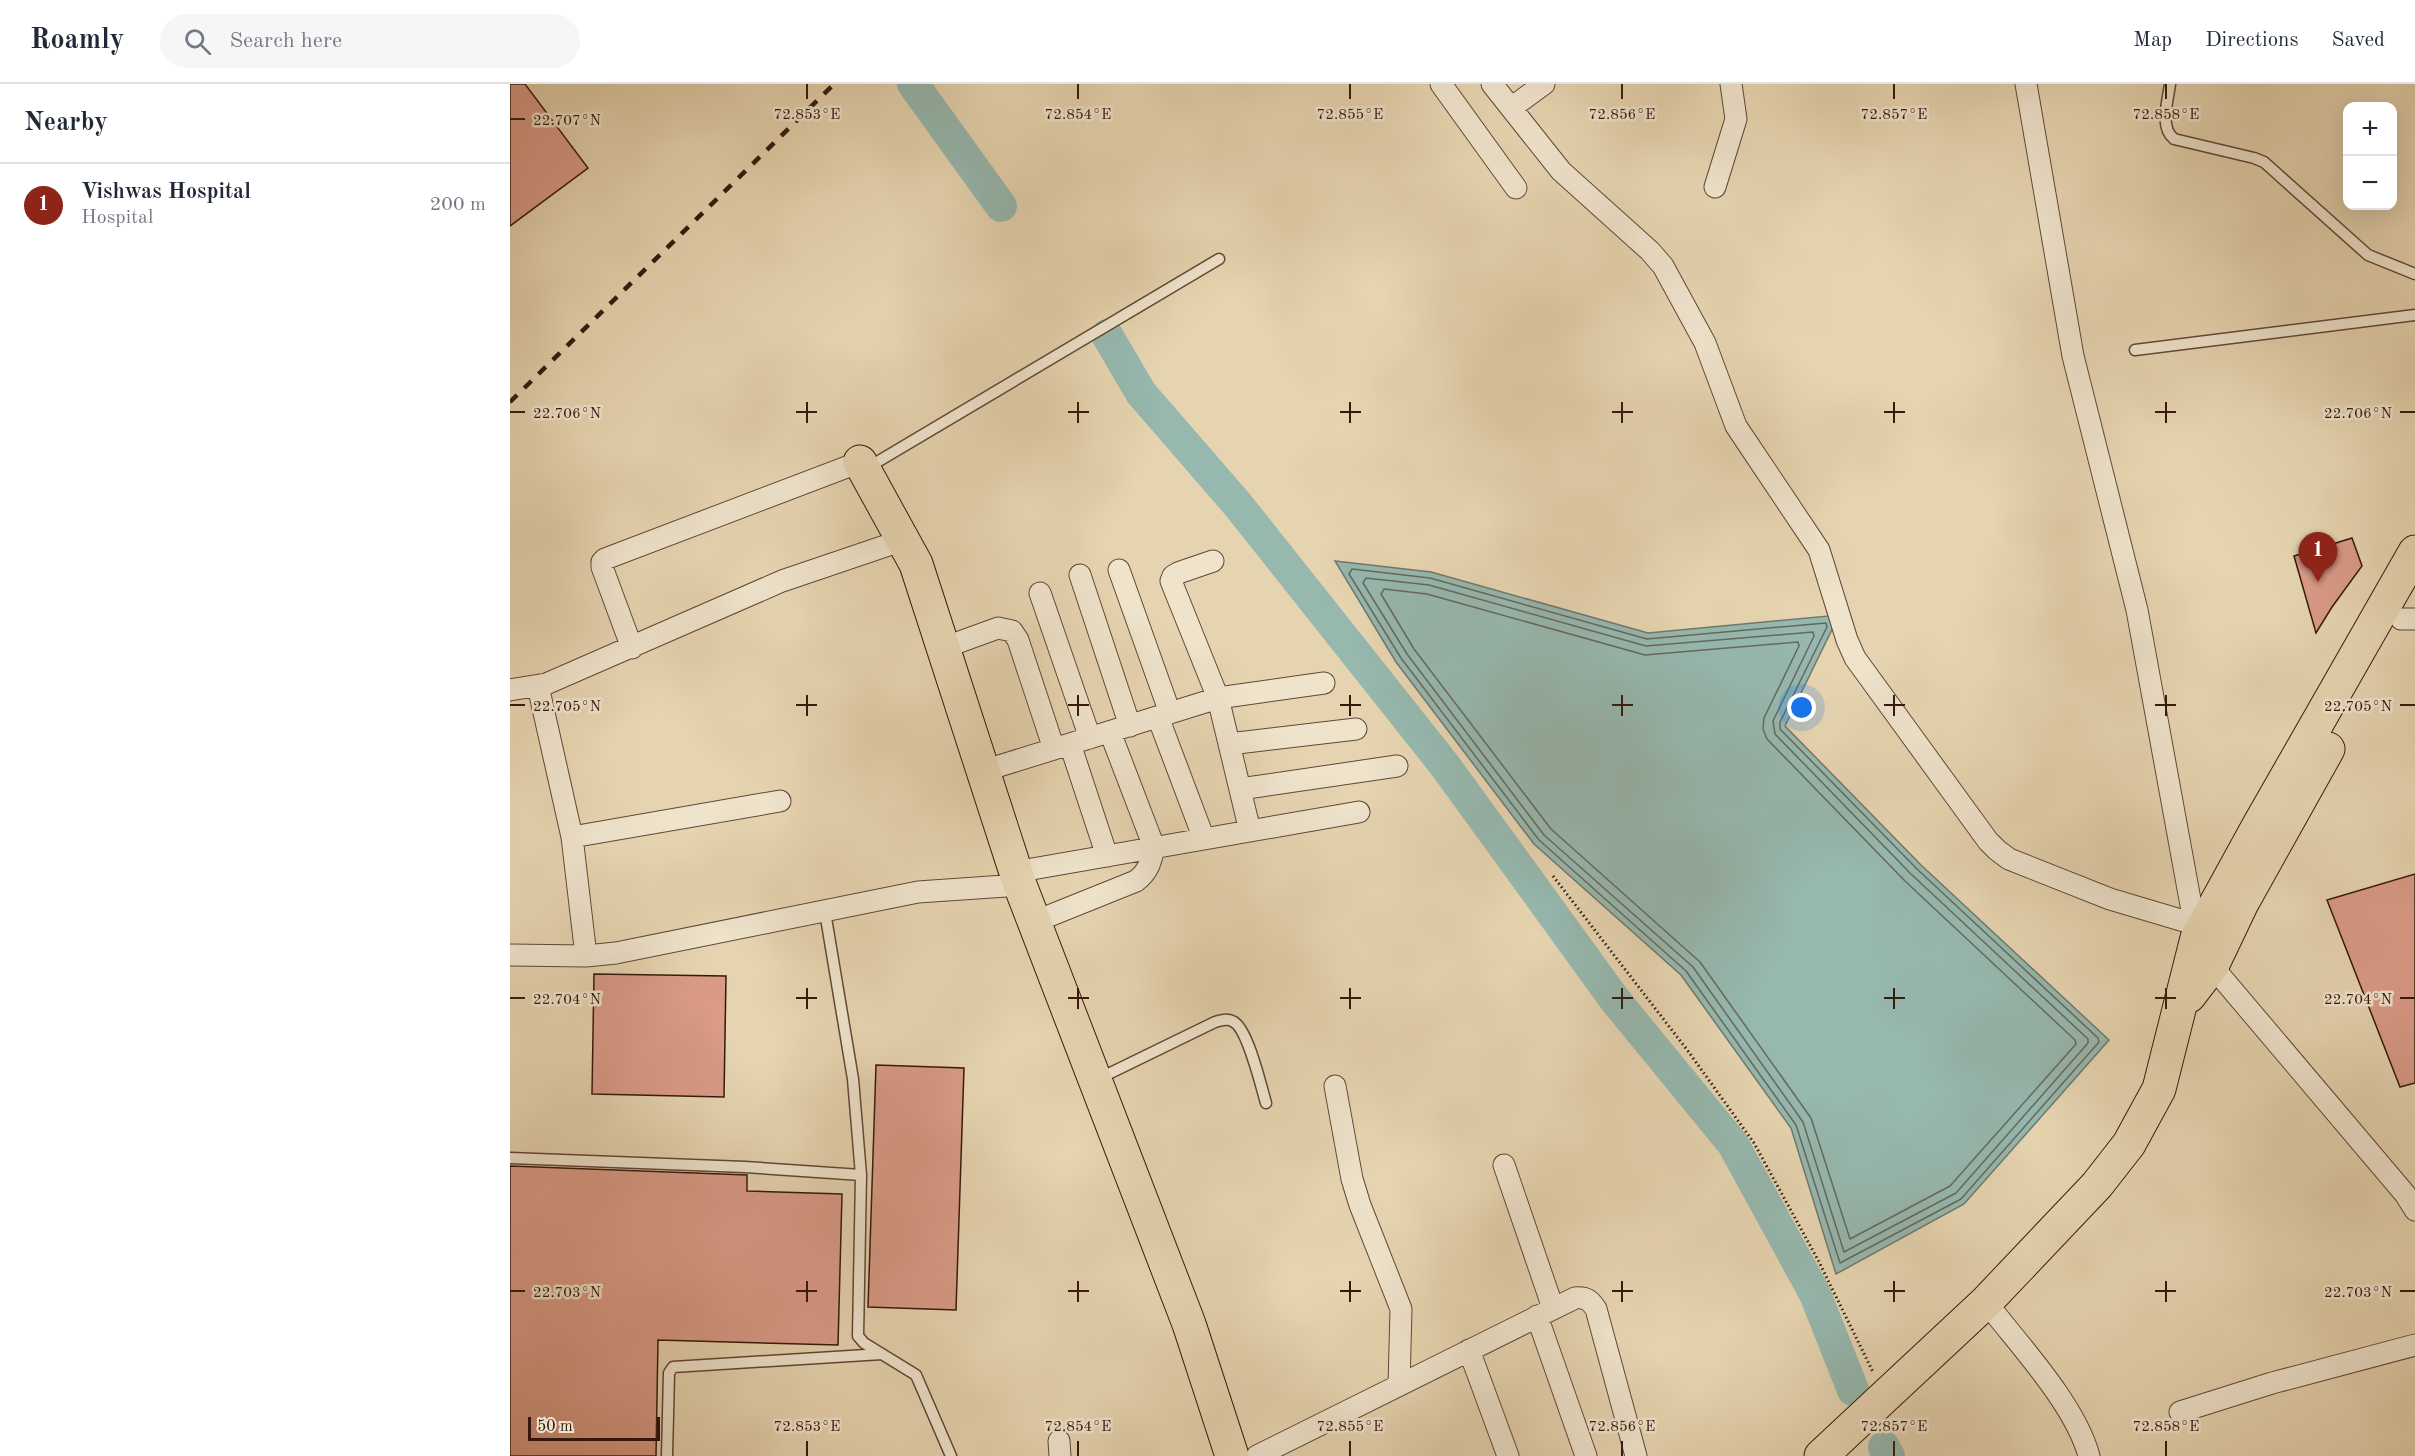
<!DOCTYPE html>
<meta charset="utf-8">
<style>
:root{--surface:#fff;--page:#f6f6f7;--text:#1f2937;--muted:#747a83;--line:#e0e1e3;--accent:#8f2418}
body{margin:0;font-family:"Old Standard TT",serif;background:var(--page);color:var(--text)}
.controls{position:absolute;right:18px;top:18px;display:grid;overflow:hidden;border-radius:12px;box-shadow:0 6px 24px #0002}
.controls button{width:54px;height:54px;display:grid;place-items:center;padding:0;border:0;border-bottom:2px solid var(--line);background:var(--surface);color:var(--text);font:30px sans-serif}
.scale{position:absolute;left:18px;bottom:15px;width:132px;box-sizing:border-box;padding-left:6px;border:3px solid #35180d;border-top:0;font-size:16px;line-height:21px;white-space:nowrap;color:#35180d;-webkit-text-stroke:4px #efe3cc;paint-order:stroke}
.you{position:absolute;left:1292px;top:624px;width:21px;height:21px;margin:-15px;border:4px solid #fff;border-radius:50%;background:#1a73e8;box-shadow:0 0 0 9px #1a73e833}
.badge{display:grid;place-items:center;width:39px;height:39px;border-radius:50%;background:var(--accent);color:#fff;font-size:20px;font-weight:700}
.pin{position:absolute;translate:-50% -50px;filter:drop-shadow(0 2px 3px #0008)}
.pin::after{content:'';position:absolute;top:32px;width:21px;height:18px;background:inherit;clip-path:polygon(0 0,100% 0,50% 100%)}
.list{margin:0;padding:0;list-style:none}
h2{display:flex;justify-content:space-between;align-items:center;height:78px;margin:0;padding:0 24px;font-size:26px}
h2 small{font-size:20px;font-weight:400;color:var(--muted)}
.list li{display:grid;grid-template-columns:39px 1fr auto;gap:18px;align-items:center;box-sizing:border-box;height:84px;padding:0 24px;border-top:2px solid var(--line)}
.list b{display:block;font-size:22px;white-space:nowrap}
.list p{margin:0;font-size:20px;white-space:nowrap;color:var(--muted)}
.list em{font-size:20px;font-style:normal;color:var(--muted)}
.icon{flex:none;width:33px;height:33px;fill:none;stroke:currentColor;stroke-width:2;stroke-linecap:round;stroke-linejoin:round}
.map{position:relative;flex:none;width:1905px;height:1372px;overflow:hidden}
header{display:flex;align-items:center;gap:36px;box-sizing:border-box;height:84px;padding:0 30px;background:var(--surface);border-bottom:2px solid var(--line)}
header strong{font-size:28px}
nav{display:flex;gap:33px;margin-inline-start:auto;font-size:21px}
.search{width:420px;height:54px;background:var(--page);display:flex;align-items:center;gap:15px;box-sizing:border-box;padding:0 21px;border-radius:33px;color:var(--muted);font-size:22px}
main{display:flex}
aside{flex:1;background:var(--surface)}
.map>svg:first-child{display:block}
</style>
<header>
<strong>Roamly</strong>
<div class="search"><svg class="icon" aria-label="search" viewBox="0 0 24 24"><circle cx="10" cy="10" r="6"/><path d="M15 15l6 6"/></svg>Search here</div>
<nav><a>Map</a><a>Directions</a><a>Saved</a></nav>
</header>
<main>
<aside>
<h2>Nearby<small></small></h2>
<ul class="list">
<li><span class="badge">1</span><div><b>Vishwas Hospital</b><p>Hospital</p></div><em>200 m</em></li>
</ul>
</aside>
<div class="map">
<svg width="1905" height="1372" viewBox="0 0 1905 1372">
<rect width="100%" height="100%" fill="#e6d4b0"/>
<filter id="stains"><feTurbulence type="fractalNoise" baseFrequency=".00333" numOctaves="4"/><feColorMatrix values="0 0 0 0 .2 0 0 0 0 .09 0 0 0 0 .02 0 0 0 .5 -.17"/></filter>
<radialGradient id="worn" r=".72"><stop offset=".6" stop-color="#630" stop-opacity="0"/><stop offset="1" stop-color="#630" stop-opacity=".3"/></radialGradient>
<path fill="#96b8af" stroke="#6f786e" stroke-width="1.5" d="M825 477 921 488 1138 549 1329 531 1275 642 1411 781 1599 956 1454 1120 1326 1190 1281 1044 1171 891 1024 760 886 578Z"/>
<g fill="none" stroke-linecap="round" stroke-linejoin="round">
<path stroke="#66685e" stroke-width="1.5" d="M842 485 920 494 1137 555 1316 539 1317 543 1270 638V645L1407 785 1588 954 1589 958 1451 1115 1330 1179 1286 1041 1176 887 1029 756 891 574 839 490Z
M856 494 919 501 1136 562 1303 548 1304 552 1263 637 1265 650 1401 790 1578 955V959L1446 1109 1334 1168 1293 1038 1183 883 1034 751 897 570 853 499Z
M874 505 917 510 1135 571 1288 558 1289 562 1254 634 1253 645 1257 655 1395 797 1565 956 1566 960 1440 1102 1340 1155 1301 1034 1190 878 1041 745 904 565 871 510Z"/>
<path stroke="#96b8af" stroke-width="32" d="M403 0 491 122
M597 251 631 309 728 421 936 683 1105 916 1223 1060 1305 1210 1343 1306
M1374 1363 1379 1372"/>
</g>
<path fill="#da9b87" stroke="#35180d" stroke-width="1.5" d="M0 0H15L78 84 0 142Z
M1842 454 1852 482 1822 523 1806 549 1784 472Z
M1905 790V999L1890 1003 1817 816Z
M84 890 216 892 214 1013 82 1010Z
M366 981 454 984 446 1226 358 1223Z
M0 1082 237 1091V1107L332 1110 328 1261 148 1256 146 1372H0Z"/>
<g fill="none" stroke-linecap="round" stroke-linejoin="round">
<defs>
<path id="service" d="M1660 0C1658 17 1649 43 1664 55L1744 74 1754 78 1858 171 1905 190
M1625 266 1905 231
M357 384 709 175
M315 828 343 995 351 1091 348 1252 354 1259 406 1291 441 1372
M588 995 705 938C712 936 718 934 724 938 738 946 751 1002 756 1019
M0 1074 235 1083 351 1091
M157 1372 159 1289 163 1283 372 1270"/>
<path id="minor" d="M931 0 1006 104
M982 0 1051 87 1140 167 1153 182 1195 259 1226 342 1309 466 1337 556 1345 574 1478 757 1487 766 1499 775 1600 815 1684 840
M1516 0 1563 272 1627 526 1687 854 1702 882 1895 1110 1905 1126
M1001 24 1034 0
M1205 103 1226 35 1221 0
M703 477 668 489 663 492 661 497 708 614 740 747
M609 486 660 629
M570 491 620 642
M530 509 580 654
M1891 535H1905
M122 564 92 483V478L95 475 350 378
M433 564 488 544 502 547 508 556 544 665
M28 602 62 753 76 872
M0 606 36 600 272 497 393 456
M648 633 694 755
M560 660 597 772
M719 660 846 645
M473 687 708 614 814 599
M730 705 887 682
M62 753 270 717
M505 788 849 728
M524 838 626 797C638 788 641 778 644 763L600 648
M0 871 76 872 106 869 408 808 510 801
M825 1002 842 1095 850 1121 891 1225 889 1301
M994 1081 1043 1224
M1476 1218C1509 1261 1565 1320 1579 1372
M1027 1232 1076 1372
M959 1266 998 1372
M1670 1328 1762 1299 1905 1261
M549 1357 550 1372
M747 1372 1065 1214C1076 1213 1080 1216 1086 1225L1126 1372"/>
<path id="primary" d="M350 378 406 480 510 801 679 1240 722 1372
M1679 912 1702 882 1732 819 1818 665
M1311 1372 1476 1218 1587 1101 1619 1060 1649 1005 1687 854 1749 741 1905 468"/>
</defs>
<use href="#service" stroke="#614736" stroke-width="13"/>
<use href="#minor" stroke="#614736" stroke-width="23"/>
<use href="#primary" stroke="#35180d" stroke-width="35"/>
<path stroke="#35180d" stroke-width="3" stroke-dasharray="1.5 3" stroke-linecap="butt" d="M1043 792 1178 967 1244 1059 1308 1176 1363 1288"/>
<use href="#service" stroke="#efe3cc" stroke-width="10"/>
<use href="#minor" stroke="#efe3cc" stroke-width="21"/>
<use href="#primary" stroke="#e6d4b0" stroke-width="33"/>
<path stroke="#35180d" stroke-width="4.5" stroke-dasharray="10 10" stroke-linecap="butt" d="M0 318 324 0"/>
</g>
<path fill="none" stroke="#35180d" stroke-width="2" d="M297 0V15M568 0V15M840 0V15M1112 0V15M1384 0V15M1656 0V15M0 35H15M297 318V339M568 318V339M840 318V339M1112 318V339M1384 318V339M1656 318V339M0 328H15M286 328H307M558 328H579M830 328H851M1102 328H1123M1374 328H1395M1645 328H1666M1890 328H1905M297 611V632M568 611V632M840 611V632M1112 611V632M1384 611V632M1656 611V632M0 621H15M286 621H307M558 621H579M830 621H851M1102 621H1123M1374 621H1395M1645 621H1666M1890 621H1905M297 904V925M568 904V925M840 904V925M1112 904V925M1384 904V925M1656 904V925M0 914H15M286 914H307M558 914H579M830 914H851M1102 914H1123M1374 914H1395M1645 914H1666M1890 914H1905M297 1197V1218M568 1197V1218M840 1197V1218M1112 1197V1218M1384 1197V1218M1656 1197V1218M0 1207H15M286 1207H307M558 1207H579M830 1207H851M1102 1207H1123M1374 1207H1395M1645 1207H1666M1890 1207H1905M297 1357V1372M568 1357V1372M840 1357V1372M1112 1357V1372M1384 1357V1372M1656 1357V1372"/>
<g font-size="15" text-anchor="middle" fill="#35180d" stroke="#efe3cc" stroke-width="5" stroke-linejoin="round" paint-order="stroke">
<text x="297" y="35">72.853°E</text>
<text x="568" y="35">72.854°E</text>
<text x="840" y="35">72.855°E</text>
<text x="1112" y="35">72.856°E</text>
<text x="1384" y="35">72.857°E</text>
<text x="1656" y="35">72.858°E</text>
<text x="57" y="41">22.707°N</text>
<text x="57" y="334">22.706°N</text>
<text x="1848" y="334">22.706°N</text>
<text x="57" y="627">22.705°N</text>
<text x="1848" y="627">22.705°N</text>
<text x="57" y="920">22.704°N</text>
<text x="1848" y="920">22.704°N</text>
<text x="57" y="1213">22.703°N</text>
<text x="1848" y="1213">22.703°N</text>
<text x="297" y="1347">72.853°E</text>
<text x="568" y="1347">72.854°E</text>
<text x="840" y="1347">72.855°E</text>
<text x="1112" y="1347">72.856°E</text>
<text x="1384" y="1347">72.857°E</text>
<text x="1656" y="1347">72.858°E</text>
</g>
<rect width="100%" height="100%" filter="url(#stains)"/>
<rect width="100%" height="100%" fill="url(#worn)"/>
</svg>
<div class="controls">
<button>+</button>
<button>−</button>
</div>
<div class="scale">50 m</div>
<div class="you"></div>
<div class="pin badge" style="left:1808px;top:498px">1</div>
</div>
</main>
